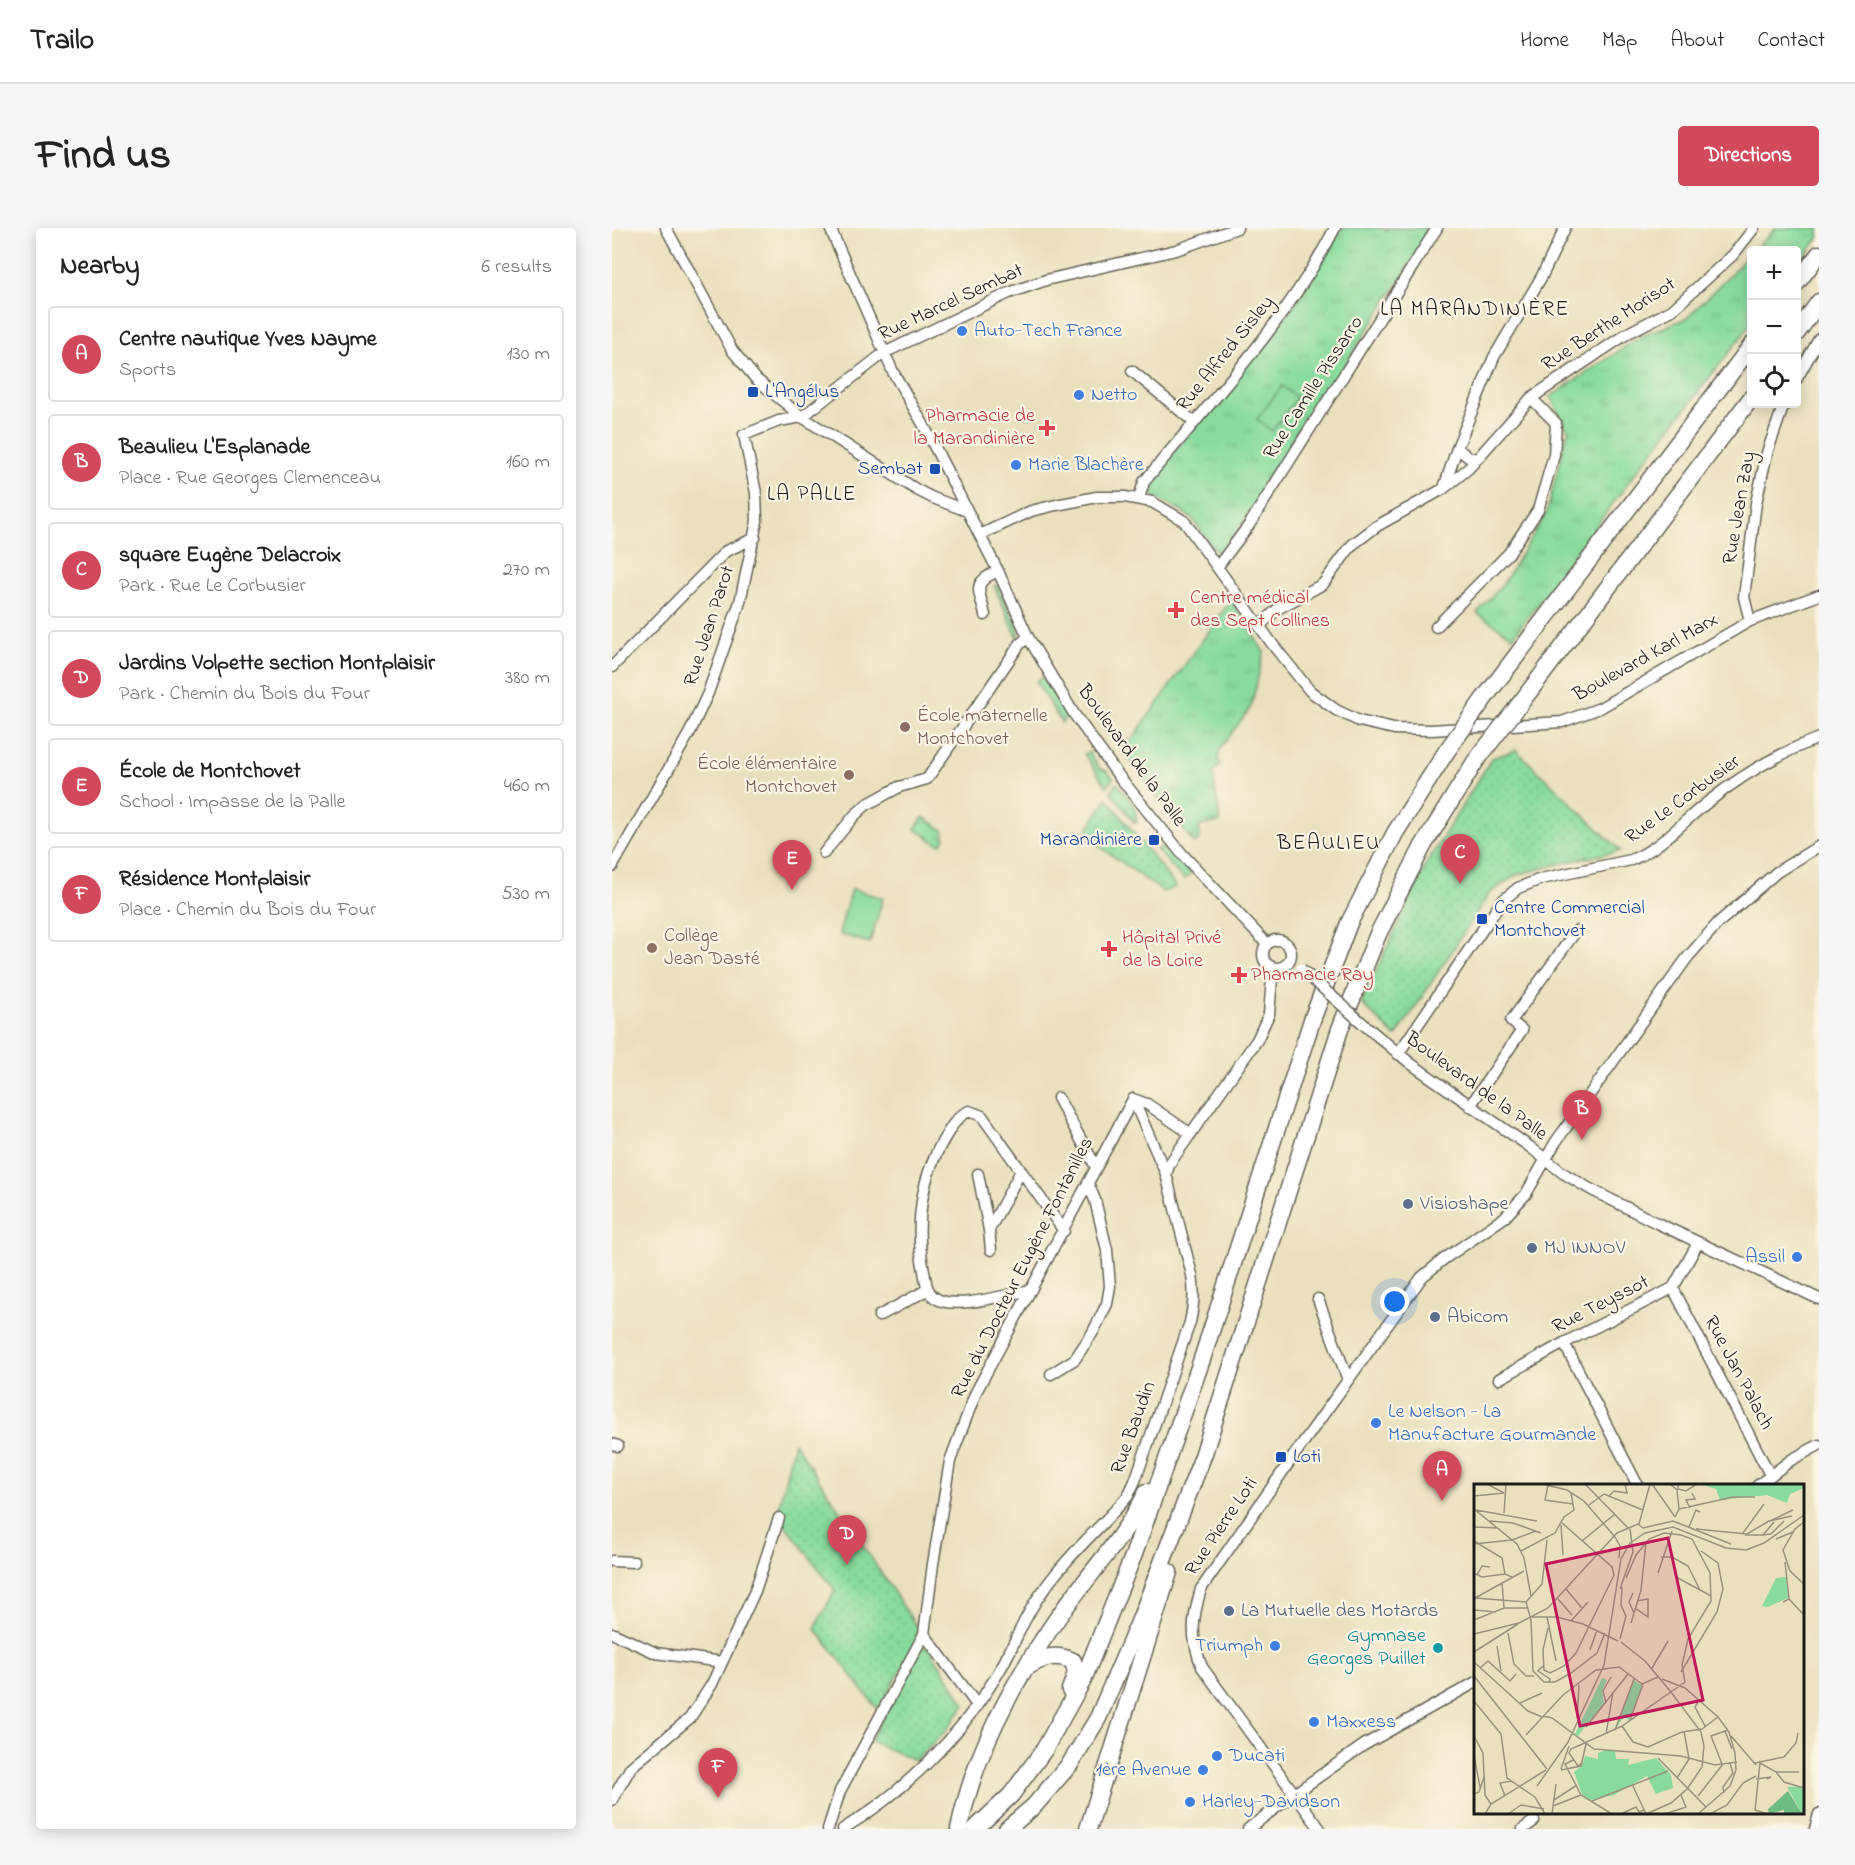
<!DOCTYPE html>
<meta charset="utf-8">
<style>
:root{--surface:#fff;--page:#f6f6f6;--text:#222;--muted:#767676;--line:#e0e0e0;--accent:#d1495b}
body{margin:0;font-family:"Indie Flower",sans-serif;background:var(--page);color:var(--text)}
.controls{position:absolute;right:18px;top:18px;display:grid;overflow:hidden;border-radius:6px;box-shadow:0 3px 15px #0003}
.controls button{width:54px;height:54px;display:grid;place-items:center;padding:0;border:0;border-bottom:2px solid var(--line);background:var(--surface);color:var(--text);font:30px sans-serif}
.you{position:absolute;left:783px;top:1074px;width:21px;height:21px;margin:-15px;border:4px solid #fff;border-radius:50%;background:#1a73e8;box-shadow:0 0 0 9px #1a73e833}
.badge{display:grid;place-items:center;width:39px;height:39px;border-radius:50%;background:var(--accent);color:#fff;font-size:20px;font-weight:700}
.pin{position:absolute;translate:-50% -50px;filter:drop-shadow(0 2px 3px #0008)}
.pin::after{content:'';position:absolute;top:32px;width:21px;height:18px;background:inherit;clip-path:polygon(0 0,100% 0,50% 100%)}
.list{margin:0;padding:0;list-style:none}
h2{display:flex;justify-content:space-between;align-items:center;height:78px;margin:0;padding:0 24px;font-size:26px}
h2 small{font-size:20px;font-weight:400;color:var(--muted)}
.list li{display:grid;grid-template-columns:39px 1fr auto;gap:18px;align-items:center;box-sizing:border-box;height:96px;margin:0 12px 12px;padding:0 12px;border:2px solid var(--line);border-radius:6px}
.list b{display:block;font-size:22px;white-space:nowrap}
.list p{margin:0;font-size:20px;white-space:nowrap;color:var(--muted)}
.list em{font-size:20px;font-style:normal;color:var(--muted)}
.icon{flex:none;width:33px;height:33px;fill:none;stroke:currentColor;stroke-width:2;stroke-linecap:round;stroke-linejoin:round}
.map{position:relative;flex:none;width:1207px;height:1601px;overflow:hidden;border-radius:6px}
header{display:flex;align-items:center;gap:36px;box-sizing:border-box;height:84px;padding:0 30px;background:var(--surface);border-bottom:2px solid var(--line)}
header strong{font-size:28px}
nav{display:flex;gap:33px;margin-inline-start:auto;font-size:21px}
.intro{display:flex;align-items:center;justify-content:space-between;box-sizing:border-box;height:144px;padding:0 36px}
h1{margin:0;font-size:42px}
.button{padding:15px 27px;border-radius:6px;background:var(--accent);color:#fff;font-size:21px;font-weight:700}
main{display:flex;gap:36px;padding:0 36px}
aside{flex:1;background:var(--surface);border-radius:6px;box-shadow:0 3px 15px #0003}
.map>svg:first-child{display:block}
</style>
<header>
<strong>Trailo</strong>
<nav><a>Home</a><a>Map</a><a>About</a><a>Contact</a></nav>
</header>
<div class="intro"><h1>Find us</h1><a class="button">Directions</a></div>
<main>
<aside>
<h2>Nearby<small>6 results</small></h2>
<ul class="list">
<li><span class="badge">A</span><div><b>Centre nautique Yves Nayme</b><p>Sports</p></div><em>130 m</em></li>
<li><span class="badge">B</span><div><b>Beaulieu L'Esplanade</b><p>Place · Rue Georges Clemenceau</p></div><em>160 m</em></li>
<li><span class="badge">C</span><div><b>square Eugène Delacroix</b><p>Park · Rue Le Corbusier</p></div><em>270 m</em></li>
<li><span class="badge">D</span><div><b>Jardins Volpette section Montplaisir</b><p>Park · Chemin du Bois du Four</p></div><em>380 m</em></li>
<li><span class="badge">E</span><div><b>École de Montchovet</b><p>School · Impasse de la Palle</p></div><em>460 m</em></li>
<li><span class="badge">F</span><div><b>Résidence Montplaisir</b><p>Place · Chemin du Bois du Four</p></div><em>530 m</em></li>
</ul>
</aside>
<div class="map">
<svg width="1207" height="1601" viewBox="0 0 1207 1601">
<defs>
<pattern id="grass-tufts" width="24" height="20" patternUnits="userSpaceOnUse" patternTransform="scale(1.5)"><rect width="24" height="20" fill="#88db9d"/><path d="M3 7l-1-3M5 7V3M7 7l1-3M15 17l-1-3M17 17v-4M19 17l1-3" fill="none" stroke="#75bb87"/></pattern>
<pattern id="garden-dots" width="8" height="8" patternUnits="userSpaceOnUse" patternTransform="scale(1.5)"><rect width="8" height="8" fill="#88db9d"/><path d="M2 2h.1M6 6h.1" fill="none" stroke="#75bb87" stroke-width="1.8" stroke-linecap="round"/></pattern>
</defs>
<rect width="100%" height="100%" fill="#fcf5e5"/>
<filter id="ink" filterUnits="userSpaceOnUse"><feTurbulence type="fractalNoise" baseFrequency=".0167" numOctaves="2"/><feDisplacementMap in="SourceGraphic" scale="12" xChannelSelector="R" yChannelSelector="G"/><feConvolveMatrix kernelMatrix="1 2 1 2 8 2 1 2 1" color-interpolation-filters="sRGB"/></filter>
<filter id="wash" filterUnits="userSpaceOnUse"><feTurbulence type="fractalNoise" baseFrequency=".008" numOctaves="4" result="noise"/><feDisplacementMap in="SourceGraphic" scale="24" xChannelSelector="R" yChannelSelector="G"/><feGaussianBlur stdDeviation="1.35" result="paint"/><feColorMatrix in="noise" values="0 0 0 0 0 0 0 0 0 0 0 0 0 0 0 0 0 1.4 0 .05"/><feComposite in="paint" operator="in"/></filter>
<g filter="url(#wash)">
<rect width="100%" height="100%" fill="#ebe0be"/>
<path fill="url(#grass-tufts)" stroke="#527c5c" stroke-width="1.5" d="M729 0H771L774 3 776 0H818L812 10 813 13 693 200 688 198 677 214 682 218 667 241 662 239 652 255 656 258 611 324 604 323 581 292 568 282 541 268 537 261 538 253 684 74 715 26Z
M1164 0H1207V9L1185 38 1184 22H1142Z
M1139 25V96L1022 247 901 409 865 385 891 356 935 284 956 202 938 169 1028 109 1075 90Z
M384 357 386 358 407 402 406 411 382 358Z
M619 372 652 424 639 479 608 521 606 529 608 537 601 545 608 594 587 598 588 612 582 615 511 524Z
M430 449 455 486 450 495 424 454Z
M477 524 488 541 495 543 501 550 495 559 472 526Z
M505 555 520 574 525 588 523 591 525 594 523 595 499 564Z
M311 589 331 602 333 610 330 616H326L303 601Z
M550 619 564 628 579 646 572 652 544 621Z"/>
<path fill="url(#garden-dots)" stroke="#527c5c" stroke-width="1.5" d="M904 522 1009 623 959 633 904 647 877 666 784 809 749 775 814 636 880 530Z
M495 570 564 659 551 664 472 607Z
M182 1214 307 1402 301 1421 268 1479H264L203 1400 223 1362 165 1286Z
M314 1419 317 1420 353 1476 334 1503 303 1532 258 1513 310 1420Z"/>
<path fill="#88db9d" stroke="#527c5c" stroke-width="1.5" d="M670 158 685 170 660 203 645 191Z
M239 661 271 670 258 715 227 706Z"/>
</g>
<g filter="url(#ink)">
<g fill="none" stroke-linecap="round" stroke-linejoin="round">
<defs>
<path id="minor" d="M54 0 120 122 144 151 190 189 305 262 321 270 355 283
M218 0 281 144 311 196 386 343 416 409 462 486 506 547 571 627 655 716
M520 143 582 194
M1184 152 1207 111
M845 220 856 229 865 231
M832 260 845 220 882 129 930 48 953 0
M527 270 532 254C600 172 674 95 723 0
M368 307 419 283 444 277 485 269H513L540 274 572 293 661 417 698 463 724 482 747 493 782 501 819 502 950 494 988 480 1138 393 1207 367
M606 338 637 297 825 0
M373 387C367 361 359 355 386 343
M1138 393 1132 369 1144 275 1155 225 1172 176
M647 398 667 380 711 356 740 317 765 298 831 261 857 240 919 170 1016 105 1060 82 1121 27 1142 0
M824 399 897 325 926 282 942 227 944 195 919 170
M0 439 114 323 143 310
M212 625 242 588 254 577 287 559 315 551 408 416 416 409
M0 639 78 504 96 465 128 374 145 293 144 265 132 207 167 193 190 189 272 125 397 65 434 52 564 22 625 0
M651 726a14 14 0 1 1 28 0a14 14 0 1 1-28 0Z
M756 800 798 835 918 919 951 945 978 961 1045 995 1207 1071
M786 826 890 673 906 660 929 651 1019 632C1049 620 1070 594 1096 574 1129 548 1167 525 1207 510
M446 870 484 939
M521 871 554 946
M521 871 535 876 579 906
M858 878 910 802 899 793 964 703
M366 946 377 1002
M379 1022 377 1002 409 943
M1061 1060 1158 1247
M419 1062C396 1066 345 1082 325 1071 314 1065 314 1054 312 1043 302 996 309 947 335 906 340 897 347 887 357 883L370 888 452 1003
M706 1071 736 1152
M267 1088 315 1062
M952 1115 1026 1258
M439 1146 463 1131 481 1104 495 1076 498 1058 495 1022 483 972 476 955
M887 1151 952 1115 1061 1060 1086 1015
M0 1216 6 1218
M1145 1258 1179 1232 1207 1217
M0 1333 22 1334
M0 1405 44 1425 110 1434
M312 1406 365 1477
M0 1572 19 1539 78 1490 100 1456 143 1363 167 1290
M216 1601 228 1563 312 1406 321 1336 338 1233 364 1164 521 871
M231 1601C292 1564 348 1509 385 1447 401 1421 410 1392 428 1367 453 1330 487 1301 516 1268L523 1253 578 1094C582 1077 583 1064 580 1047L554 946 558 935 645 812 657 786 661 739
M636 1601 682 1566 752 1517 864 1454
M708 1601 590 1439C578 1408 580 1392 589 1361L683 1226 810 1049 832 1031 893 989 914 966 943 915 1075 730 1106 695 1165 644 1207 618
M911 1601 922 1593
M1203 1601 1207 1586"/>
<path id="highway" d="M1184 56 1207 26
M1184 106 1207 74
M871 472 1140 117
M907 477 1140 169
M415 1439C432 1429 443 1425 461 1433L464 1445 458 1462
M347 1601C362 1527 398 1460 440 1398 470 1353 510 1314 535 1264
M363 1601 399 1567 432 1522 471 1452 522 1326 590 1131 700 792 737 695 783 605 834 524
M395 1601 422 1578 458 1536 486 1490 528 1392 591 1228 728 801 766 706 811 618 863 534
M476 1601 557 1344"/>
</defs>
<use href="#minor" stroke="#646155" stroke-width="13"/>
<use href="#highway" stroke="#646155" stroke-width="19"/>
<use href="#minor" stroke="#fff" stroke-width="10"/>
<use href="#highway" stroke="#fff" stroke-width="16"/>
<defs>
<path id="minor-bridge" d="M689 741 756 800"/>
<path id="highway-bridge" d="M834 524 871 472
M863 534 907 477"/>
</defs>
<use href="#minor-bridge" stroke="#646155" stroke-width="13" stroke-linecap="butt"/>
<use href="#highway-bridge" stroke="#646155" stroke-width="19" stroke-linecap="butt"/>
<use href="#minor-bridge" stroke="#fff" stroke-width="10"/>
<use href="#highway-bridge" stroke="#fff" stroke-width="16"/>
</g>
</g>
<g fill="#3f7fe0" stroke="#fcf5e5" stroke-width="2">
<circle cx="350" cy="103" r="6"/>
<circle cx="467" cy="167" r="6"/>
<circle cx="404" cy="237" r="6"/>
<circle cx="1185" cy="1029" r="6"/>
<circle cx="764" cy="1195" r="6"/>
<circle cx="663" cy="1418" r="6"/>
<circle cx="702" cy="1494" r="6"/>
<circle cx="605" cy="1528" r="6"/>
<circle cx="591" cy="1542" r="6"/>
<circle cx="578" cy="1574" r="6"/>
</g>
<g fill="#1a4fb4" stroke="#fcf5e5" stroke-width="2">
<rect x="135" y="158" width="12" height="12" rx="3"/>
<rect x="317" y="235" width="12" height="12" rx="3"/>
<rect x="536" y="606" width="12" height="12" rx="3"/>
<rect x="864" y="685" width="12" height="12" rx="3"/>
<rect x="663" y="1223" width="12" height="12" rx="3"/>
</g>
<g fill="#e0444e" stroke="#fcf5e5" stroke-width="2">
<path d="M432 191h6v6h6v6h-6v6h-6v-6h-6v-6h6z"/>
<path d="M561 373h6v6h6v6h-6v6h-6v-6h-6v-6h6z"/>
<path d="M494 712h6v6h6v6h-6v6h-6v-6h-6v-6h6z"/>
<path d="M624 738h6v6h6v6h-6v6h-6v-6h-6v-6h6z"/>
</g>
<g fill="#8d6e63" stroke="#fcf5e5" stroke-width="2">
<circle cx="293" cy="499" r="6"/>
<circle cx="237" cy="547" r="6"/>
<circle cx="40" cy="720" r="6"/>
</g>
<g fill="#5c6f8a" stroke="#fcf5e5" stroke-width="2">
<circle cx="796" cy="976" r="6"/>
<circle cx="920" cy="1020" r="6"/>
<circle cx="823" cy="1089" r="6"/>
<circle cx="617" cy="1383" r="6"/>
</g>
<circle fill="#0f9aa8" stroke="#fcf5e5" stroke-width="2" cx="826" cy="1420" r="6"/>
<g text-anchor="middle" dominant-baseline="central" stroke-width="4.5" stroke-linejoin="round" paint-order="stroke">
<g font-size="20" fill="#1c1c1c" stroke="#fcf5e5">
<text transform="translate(339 75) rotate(-25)">Rue Marcel Sembat</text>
<text transform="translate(997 97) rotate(-33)">Rue Berthe Morisot</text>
<text transform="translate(614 126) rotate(-51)">Rue Alfred Sisley</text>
<text transform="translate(702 160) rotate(-57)">Rue Camille Pissarro</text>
<text transform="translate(1128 280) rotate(-80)">Rue Jean Zay</text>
<text transform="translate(98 398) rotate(-72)">Rue Jean Parot</text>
<text transform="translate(1034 430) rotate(-29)">Boulevard Karl Marx</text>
<text transform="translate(519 528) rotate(54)">Boulevard de la Palle</text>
<text transform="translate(1071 572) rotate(-36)">Rue Le Corbusier</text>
<text transform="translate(864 859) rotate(36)">Boulevard de la Palle</text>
<text transform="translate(411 1040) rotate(-63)">Rue du Docteur Eugène Fontanilles</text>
<text transform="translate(989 1077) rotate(-27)">Rue Teyssot</text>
<text transform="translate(1126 1145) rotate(62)">Rue Jan Palach</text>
<text transform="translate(522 1200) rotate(-70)">Rue Baudin</text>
<text transform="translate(610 1299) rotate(-56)">Rue Pierre Loti</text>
</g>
<g font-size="20" fill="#366cbe" stroke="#fcf5e5" text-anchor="start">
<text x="362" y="103">Auto-Tech France</text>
<text x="479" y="167">Netto</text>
<text x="416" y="237">Marie Blachère</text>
<text x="1173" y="1029" text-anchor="end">Assil</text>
<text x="776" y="1184">Le Nelson - La<tspan x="776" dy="23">Manufacture Gourmande</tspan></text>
<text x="651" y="1418" text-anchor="end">Triumph</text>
<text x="714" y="1494">Maxxess</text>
<text x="617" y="1528">Ducati</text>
<text x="579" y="1542" text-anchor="end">1ère Avenue</text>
<text x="590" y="1574">Harley-Davidson</text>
</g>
<g font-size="20" fill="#164399" stroke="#fcf5e5" text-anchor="start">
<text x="153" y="164">L'Angélus</text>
<text x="311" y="241" text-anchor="end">Sembat</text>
<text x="530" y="612" text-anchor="end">Marandinière</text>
<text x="882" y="680">Centre Commercial<tspan x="882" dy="23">Montchovet</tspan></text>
<text x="681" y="1229">Loti</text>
</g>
<g font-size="20" fill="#be3a42" stroke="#fcf5e5" text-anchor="start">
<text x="423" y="188" text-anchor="end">Pharmacie de<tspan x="423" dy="23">la Marandinière</tspan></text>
<text x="578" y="370">Centre médical<tspan x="578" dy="23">des Sept Collines</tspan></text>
<text x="510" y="710">Hôpital Privé<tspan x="510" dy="23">de la Loire</tspan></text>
<text x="639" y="747">Pharmacie Ray</text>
</g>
<g font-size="20" fill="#785e54" stroke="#fcf5e5" text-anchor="start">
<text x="305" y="488">École maternelle<tspan x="305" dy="23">Montchovet</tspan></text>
<text x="225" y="536" text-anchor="end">École élémentaire<tspan x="225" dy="23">Montchovet</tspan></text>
<text x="52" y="708">Collège<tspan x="52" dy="23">Jean Dasté</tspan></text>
</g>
<g font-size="20" fill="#4e5e75" stroke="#fcf5e5" text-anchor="start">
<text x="808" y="976">Visioshape</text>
<text x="932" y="1020">MJ INNOV</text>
<text x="835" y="1089">Abicom</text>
<text x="629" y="1383">La Mutuelle des Motards</text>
</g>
<g font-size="20" fill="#0d838f" stroke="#fcf5e5" text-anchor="end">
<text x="814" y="1408">Gymnase<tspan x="814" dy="23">Georges Puillet</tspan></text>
</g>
<g font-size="21" letter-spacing="1.5" fill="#1c1c1c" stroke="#fcf5e5">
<text x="863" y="82">LA MARANDINIÈRE</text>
<text x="200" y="267">LA PALLE</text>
<text x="717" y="616">BEAULIEU</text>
</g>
</g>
<g transform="translate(862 1256)">
<rect width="330" height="330" fill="#ebe0be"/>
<path d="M225 0H330V4L316 10 313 19 293 11 246 16 242 5ZM128 194 133 196 128 207 130 219 104 252 101 250ZM160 196 169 202 155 236 150 233 142 244ZM133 266H141L142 275H155L154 281 182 274 197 291 199 304 182 310 173 292 140 311 116 316 108 310 100 288 108 282 111 272 124 275V269ZM330 302V330H328L313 303Z" fill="#88db9d"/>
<path d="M314 307 328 330H310V326L295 330 294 325Z" fill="#6ebb84"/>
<path d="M312 93 314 114 294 123 288 122 302 94Z" fill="#88db9d"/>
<path fill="none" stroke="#98927d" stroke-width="1.5" d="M13 0 30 9M68 0 93 6 110 17 141 53M111 0 154 44M178 0 201 33M196 0 203 6 205 25 201 33M204 0V5L212 7 223 0M74 1 71 16 99 20M0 12 30 9M135 12 140 7 153 9 151 0M115 21 130 10 169 26M216 24 212 16 221 15 218 9M0 25 43 60 50 74 57 112M205 25 259 13H281M2 26 63 37M30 29 32 0M16 37 39 39 67 49M296 37 319 26M330 38 321 45 309 66 316 87 330 100M165 40 176 0M87 41 89 71M0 43 24 44M215 43 222 26 226 28M222 45 273 50 295 37 318 32M269 49 290 20M271 51H289L300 38M289 51 297 50 310 37M141 53 146 62 145 74M302 55 319 48M0 57 28 74 31 90M108 57 141 30M0 60 38 56 62 47M47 67 81 49 90 33 100 26 97 9M187 73H198L214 82 226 106 237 112M0 89 8 93 31 90 38 93M184 89 198 47M3 91 8 82 16 83M202 93 226 106M28 98 30 124M92 105 108 124M146 105 159 68 156 45M159 109 155 118 160 129M1 114 50 87M1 114 52 118M84 115 98 131M315 115 330 131M52 118 57 136 59 187 70 198H81L97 189 123 169 131 149M52 118 68 100 73 56M309 118 315 115 311 78M161 124 174 133V115L163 117M0 126 22 128M58 133H83L109 140 144 157M73 133 82 177M0 136 30 124H53M97 137 114 118M157 139 167 106 172 58M74 144 69 166 70 186 76 189 90 182 102 169 140 91 138 83 88 39M34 149 40 180 52 192H60M0 150 45 139 74 124 143 49 164 40 169 44 199 37 257 60M146 155 152 132 147 121 148 103M147 158 171 177 197 208 227 248 230 262 228 283 213 305 197 319 172 330M23 162 27 187M116 166 123 146M0 168 44 140M0 178 54 227 68 233M69 182 64 187 76 195 75 199M6 184 14 177 36 197 42 190M178 184 194 157M207 188 243 128 249 105 244 79 227 67M0 192 73 285M188 195 211 204 244 233 255 248 261 269 262 286 256 302 224 330M0 217 27 250 33 294 61 313 71 330M224 218 221 223 231 242M46 219 68 209M132 219 129 207 137 193M69 232 78 234 120 265 207 272 241 281 263 278M103 234 105 201M156 236 169 200M148 242 159 258 174 263 208 248 228 245 244 233M112 243 154 190M141 246 160 195M251 247 258 265M132 250 139 208M52 251 89 211 122 186 145 183 168 200 184 193M0 252 9 269 11 311 17 320M257 252 282 281M0 272 6 303M184 274 232 323M99 276 91 280 107 311 138 330M109 278 104 282 95 269 97 265 148 242 211 198 208 181 214 155 237 117 236 89 218 55 207 51 190 49 175 55 162 71 152 94M281 279 310 273 322 259 324 249M248 280 237 252 254 246M87 285 95 262M87 286 107 282 112 260M302 288 310 298 330 304M203 294 215 275 210 247M282 295 297 293 293 295M158 300 172 330M63 302 94 258 130 181 147 75 156 59 171 49 199 43 252 64 272 66 290 59 330 31M250 309 249 303 259 289 256 279M0 310 5 308 10 293M31 312 26 299 37 297M224 312 249 280M80 316 103 301M118 317 194 287M79 322 107 311M11 330 17 320 72 286M34 330 47 321 70 325M78 330 82 300M147 330 162 323 165 328 170 326M191 330 212 323 207 311M236 330 253 321 269 299 282 292M293 330 281 326 286 279 302 288H325"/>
<path fill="#c2185b" fill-opacity="0.15" stroke="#c2185b" stroke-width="3" d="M194 54 229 216 106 242 72 80Z"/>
<rect width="330" height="330" fill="none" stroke="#1c1c1c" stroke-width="3"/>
</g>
</svg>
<div class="controls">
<button>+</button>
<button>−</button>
<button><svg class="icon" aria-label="locate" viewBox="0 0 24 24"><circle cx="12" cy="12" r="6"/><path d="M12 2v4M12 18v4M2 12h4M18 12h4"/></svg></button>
</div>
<div class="you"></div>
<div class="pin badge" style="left:830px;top:1273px">A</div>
<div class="pin badge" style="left:970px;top:912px">B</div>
<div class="pin badge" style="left:848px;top:656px">C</div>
<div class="pin badge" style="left:235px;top:1337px">D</div>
<div class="pin badge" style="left:180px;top:662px">E</div>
<div class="pin badge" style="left:106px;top:1570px">F</div>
</div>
</main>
